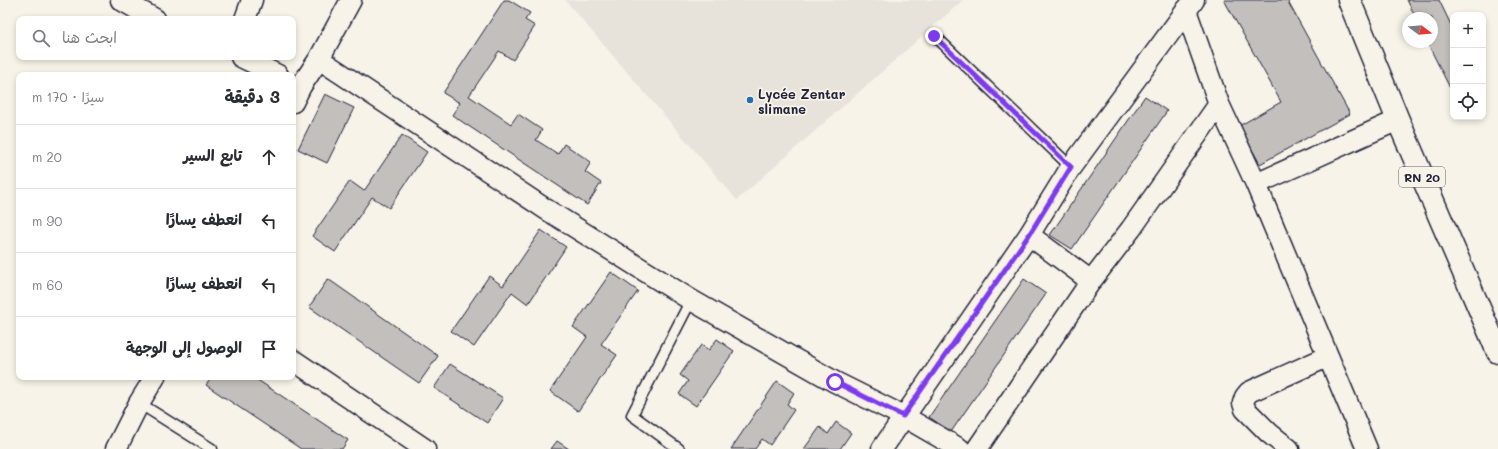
<!DOCTYPE html>
<html lang="ar">
<meta charset="utf-8">
<style>
:root{--surface:#fff;--page:#f2f2f3;--text:#2b2b33;--muted:#7c7c81;--line:#e1e1e2}
body{margin:0;font-family:Mali,"Playpen Sans Arabic",sans-serif;background:var(--page);color:var(--text);direction:rtl}
.controls{position:absolute;right:12px;top:12px;display:grid;overflow:hidden;border-radius:8px;box-shadow:0 2px 6px #0003}
.controls button{width:36px;height:36px;display:grid;place-items:center;padding:0;border:0;border-bottom:1px solid var(--line);background:var(--surface);color:var(--text);font:20px sans-serif}
.compass{position:absolute;left:1402px;top:12px;width:36px;height:36px;border-radius:50%;background:var(--surface);box-shadow:0 2px 6px #0003;rotate:106deg}
.stop{position:absolute;width:12px;height:12px;margin:-9px;border:3px solid #7c3aed;border-radius:50%;background:#fff}
.stop.end{background:#7c3aed;border-color:#fff;box-shadow:0 1px 4px #0008}
.list{margin:0;padding:0;list-style:none}
h2{display:flex;justify-content:space-between;align-items:center;height:52px;margin:0;padding:0 16px;font-size:17px}
h2 small{font-size:13px;font-weight:400;color:var(--muted)}
.list li{display:grid;grid-template-columns:26px 1fr auto;gap:12px;align-items:center;box-sizing:border-box;height:64px;padding:0 16px;border-top:1px solid var(--line)}
.list b{display:block;font-size:15px;white-space:nowrap}
.list em{font-size:13px;font-style:normal;color:var(--muted)}
.icon{flex:none;width:22px;height:22px;fill:none;stroke:currentColor;stroke-width:2;stroke-linecap:round;stroke-linejoin:round}
.map{position:relative;flex:none;width:1498px;height:449px;overflow:hidden;direction:ltr}
.search{position:absolute;background:var(--surface);box-shadow:0 2px 6px #0003;left:16px;top:16px;width:280px;height:44px;display:flex;align-items:center;gap:10px;box-sizing:border-box;padding:0 14px;border-radius:8px;color:var(--muted);font-size:15px}
.panel{position:absolute;background:var(--surface);box-shadow:0 2px 6px #0003;left:16px;top:72px;width:280px;height:308px;border-radius:8px;direction:rtl}
.map>svg:first-child{display:block}
</style>
<div class="map">
<svg width="1498" height="449" viewBox="0 0 1498 449">
<rect width="100%" height="100%" fill="#f7f3e8"/>
<filter id="ink" filterUnits="userSpaceOnUse"><feTurbulence type="fractalNoise" baseFrequency=".025" numOctaves="2"/><feDisplacementMap in="SourceGraphic" scale="8" xChannelSelector="R" yChannelSelector="G"/><feConvolveMatrix kernelMatrix="1 2 1 2 8 2 1 2 1" color-interpolation-filters="sRGB"/></filter>
<g filter="url(#ink)">
<path fill="#e7e3db" d="M565 0H963L737 200Z"/>
<path fill="#c2bfbd" stroke="#22223b" d="M504 0H509L530 13 525 20 535 26 513 60 499 51 469 96 511 124 518 114 542 130 536 140 558 154 564 144 591 162 585 172 601 183 587 205 452 115 460 103 443 93Z
M1224 0H1287L1350 114 1260 164 1239 126 1281 102Z
M1407 0H1439L1453 29V86L1450 88 1427 42H1432V18H1416Z
M325 94 354 108 327 163 298 149Z
M1145 96 1167 111 1072 249 1050 235Z
M402 135 427 152 389 208 372 197 335 252 312 236 350 181 364 191Z
M541 230 566 247 528 304 512 292 474 347 451 331 489 276 503 286Z
M611 272 638 291 601 344 617 355 578 411 550 391 587 337 573 327Z
M328 279 438 356 419 383 309 307Z
M1024 279 1046 294 951 432 929 417Z
M717 339 734 351 696 406 679 394 688 381 680 375 701 345 709 350Z
M450 364 503 398 487 423 434 388Z
M212 377H253L348 440 342 449H301L206 385Z
M777 381 794 393 787 404 794 410 770 445 762 439 755 449H731Z
M836 422 851 433 840 449H804L820 427 828 434Z
M557 441 569 449H551Z"/>
<g fill="none" stroke-linecap="round" stroke-linejoin="round">
<defs>
<path id="service" d="M934 35 1071 167
M139 403 212 449
M679 449 632 415 691 300"/>
<path id="minor" d="M121 0 155 19
M1186 10 1219 104 1256 184 1367 449
M245 19 252 0
M241 57 278 75
M319 59 544 208 691 300 835 382 903 416 960 449
M293 102 301 86 319 59 351 0
M1256 184 1398 120
M1029 235 1091 281
M293 360 425 449
M116 449 139 403 155 377
M882 449 1029 235 1071 167 1194 0
M977 449 1091 281 1131 229 1219 104
M1289 449 1269 433 1245 409 1243 403 1245 397 1249 392 1327 357"/>
<path id="primary" d="M1349 0 1398 120 1498 352"/>
</defs>
<use href="#service" stroke="#22223b" stroke-width="13"/>
<use href="#minor" stroke="#22223b" stroke-width="23"/>
<use href="#primary" stroke="#22223b" stroke-width="25"/>
<use href="#service" stroke="#f7f3e8" stroke-width="10"/>
<use href="#minor" stroke="#f7f3e8" stroke-width="20"/>
<use href="#primary" stroke="#f7f3e8" stroke-width="22"/>
</g>
</g>
<g fill="none" stroke-linecap="round" stroke-linejoin="round" filter="url(#ink)">
<path stroke="#7c3aed" stroke-width="5" d="M835 382 903 416 1029 235 1071 167 934 36"/>
</g>
<circle fill="#1f6fb2" stroke="#f7f3e8" stroke-width="1.5" cx="750" cy="100" r="4"/>
<g text-anchor="middle" dominant-baseline="central" stroke-width="3.5" stroke-linejoin="round" paint-order="stroke">
<rect fill="#f7f3e8" stroke="#62616f" stroke-width="1" x="1399" y="167" width="46" height="20" rx="3"/>
<g font-size="12" font-weight="bold" fill="#22223b">
<text x="1422" y="177">RN 20</text>
</g>
<g font-size="13" font-weight="bold" fill="#22223b" stroke="#f7f3e8" text-anchor="start">
<text x="758" y="93">Lycée Zentar<tspan x="758" dy="15">slimane</tspan></text>
</g>
</g>
</svg>
<div class="controls">
<button>+</button>
<button>−</button>
<button><svg class="icon" aria-label="locate" viewBox="0 0 24 24"><circle cx="12" cy="12" r="6"/><path d="M12 2v4M12 18v4M2 12h4M18 12h4"/></svg></button>
</div>
<svg class="compass" viewBox="-18 -18 36 36"><path d="M0-13l5 13h-10z" fill="#e53935"/><path d="M0 13l5-13h-10z" fill="#7c7c81"/></svg>
<div class="stop" style="left:835px;top:382px"></div>
<div class="stop end" style="left:934px;top:36px"></div>
<div class="search"><svg class="icon" aria-label="search" viewBox="0 0 24 24"><circle cx="10" cy="10" r="6"/><path d="M15 15l6 6"/></svg>ابحث هنا</div>
<section class="panel">
<h2>3 دقيقة<small>سيرًا · 170 m</small></h2>
<ul class="list">
<li><svg class="icon" aria-label="ahead" viewBox="0 0 24 24"><path d="M12 20V5M6 11l6-6 6 6"/></svg><div><b>تابع السير</b></div><em>20 m</em></li>
<li><svg class="icon" aria-label="left" viewBox="0 0 24 24"><path d="M17 20v-9H6M10 6l-5 5 5 5"/></svg><div><b>انعطف يسارًا</b></div><em>90 m</em></li>
<li><svg class="icon" aria-label="left" viewBox="0 0 24 24"><path d="M17 20v-9H6M10 6l-5 5 5 5"/></svg><div><b>انعطف يسارًا</b></div><em>60 m</em></li>
<li><svg class="icon" aria-label="arrive" viewBox="0 0 24 24"><path d="M6 21V4h12l-3 4 3 4H6"/></svg><div><b>الوصول إلى الوجهة</b></div></li>
</ul>
</section>
</div>
